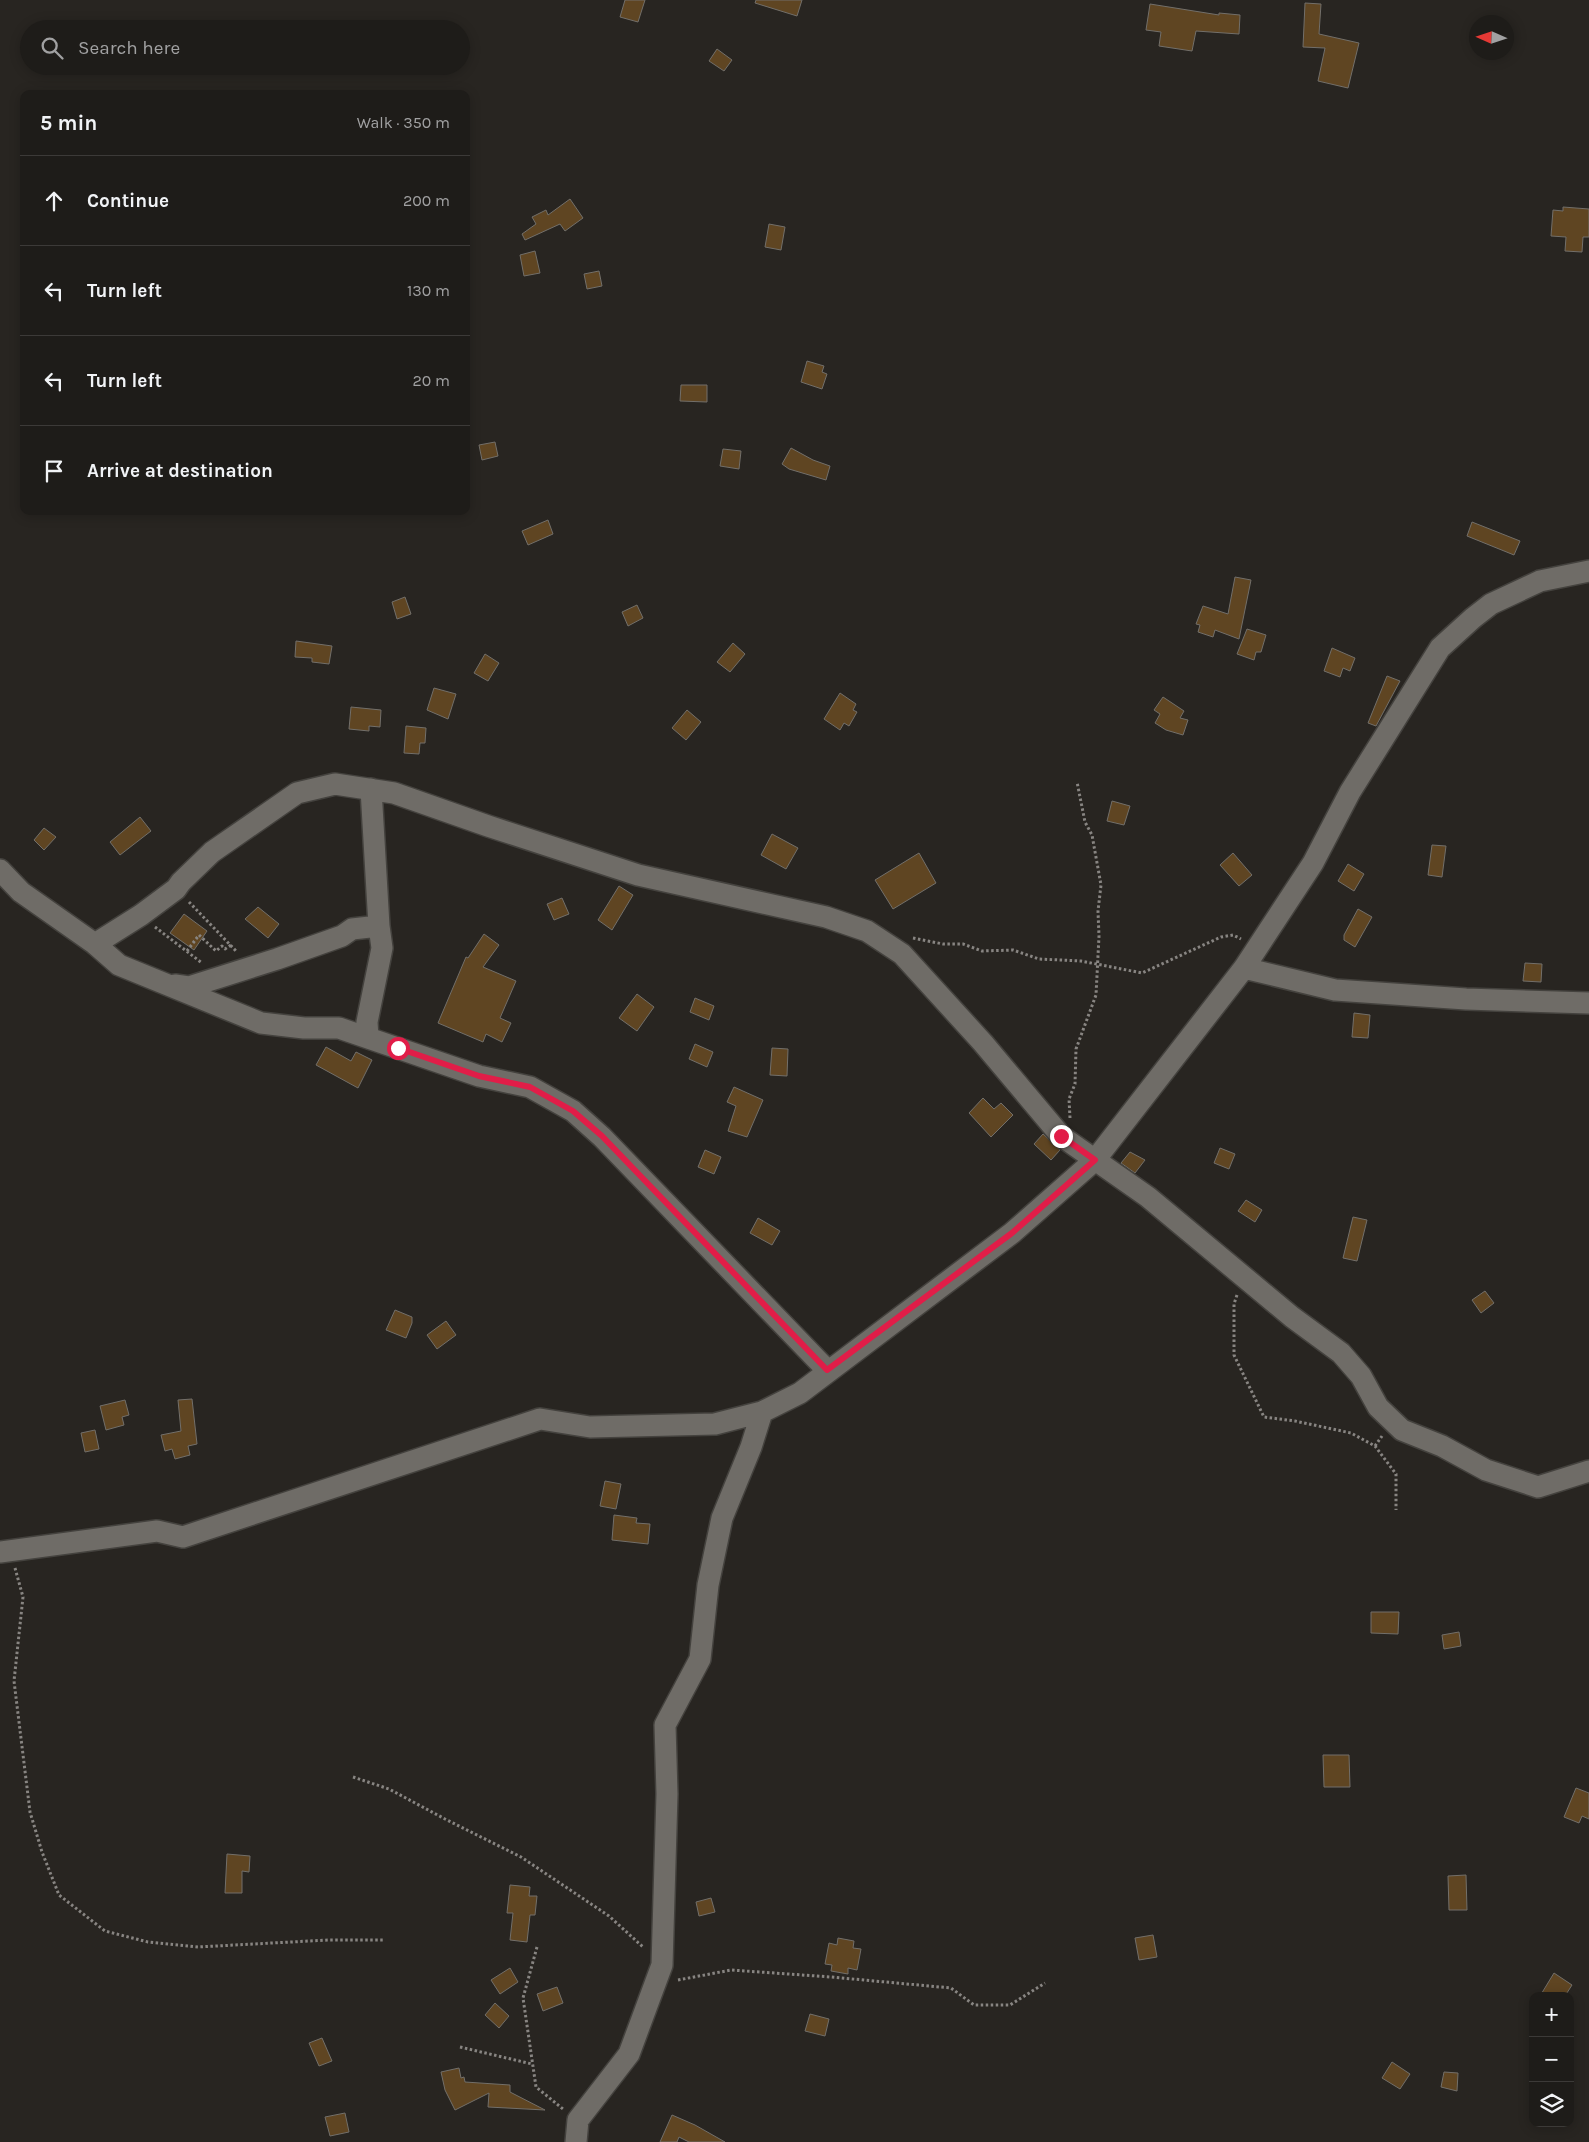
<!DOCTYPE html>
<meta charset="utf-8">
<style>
:root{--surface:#1e1c19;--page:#2b2926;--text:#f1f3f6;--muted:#a1a1a2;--line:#3c3a38}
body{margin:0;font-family:Karla,sans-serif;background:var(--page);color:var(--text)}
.controls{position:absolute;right:15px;bottom:15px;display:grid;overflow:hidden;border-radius:10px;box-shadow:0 2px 12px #0003}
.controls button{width:45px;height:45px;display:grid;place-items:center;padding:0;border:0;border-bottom:1px solid var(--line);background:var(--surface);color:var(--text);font:25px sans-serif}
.compass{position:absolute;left:1469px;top:15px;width:45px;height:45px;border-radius:50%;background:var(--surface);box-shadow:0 2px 12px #0003;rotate:273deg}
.stop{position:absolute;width:15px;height:15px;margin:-11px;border:4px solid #e11d48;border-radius:50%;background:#fff}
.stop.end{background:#e11d48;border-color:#fff;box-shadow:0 1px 5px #0008}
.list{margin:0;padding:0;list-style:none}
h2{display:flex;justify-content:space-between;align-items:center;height:65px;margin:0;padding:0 20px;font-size:21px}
h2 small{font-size:16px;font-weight:400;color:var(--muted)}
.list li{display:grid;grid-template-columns:32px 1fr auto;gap:15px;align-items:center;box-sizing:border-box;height:90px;padding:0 20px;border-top:1px solid var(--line)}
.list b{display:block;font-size:19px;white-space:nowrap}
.list em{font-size:16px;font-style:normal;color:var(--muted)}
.icon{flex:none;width:28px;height:28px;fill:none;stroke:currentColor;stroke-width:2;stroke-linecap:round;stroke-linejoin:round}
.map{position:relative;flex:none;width:1589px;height:2142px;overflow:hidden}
.search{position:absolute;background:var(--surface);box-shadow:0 2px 12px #0003;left:20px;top:20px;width:450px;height:55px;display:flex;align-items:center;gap:12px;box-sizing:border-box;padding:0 18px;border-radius:28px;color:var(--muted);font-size:19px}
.panel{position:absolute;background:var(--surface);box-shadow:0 2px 12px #0003;left:20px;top:90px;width:450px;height:425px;border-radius:10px}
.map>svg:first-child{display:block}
</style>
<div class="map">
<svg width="1589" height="2142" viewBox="0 0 1589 2142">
<rect width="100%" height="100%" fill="#282521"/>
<path fill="#5f4522" stroke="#726f6a" d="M625 0H645L638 22 620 17Z
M756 0H802L797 16 755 3Z
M1305 3 1321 4 1319 34 1359 43 1348 88 1318 81 1325 48 1303 47Z
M1150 4 1219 15V13L1240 15 1239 34 1196 31 1192 51 1159 46 1161 32 1146 30Z
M717 49 732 60 724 71 709 61Z
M570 199 583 218 565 231 560 224 525 240 522 234 536 224 532 217 546 210 548 215Z
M1563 207 1589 209V237H1583L1582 252 1565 251 1566 237 1551 236 1553 210 1563 211Z
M769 224 785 227 781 250 765 247Z
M535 251 540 273 524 276 520 255Z
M599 271 602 286 587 289 584 274Z
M807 361 824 366 822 372 827 374 822 389 801 382Z
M681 385H707V402L680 401Z
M495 442 498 456 482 460 479 445Z
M791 448 813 460 830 466 826 480 789 469 782 464Z
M723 449 741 451 739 469 720 466Z
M548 520 553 534 528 545 522 531Z
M1472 522 1520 541 1514 555 1467 536Z
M1235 577 1251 580 1239 639 1215 630 1213 637 1198 632 1200 625 1196 624 1203 606 1228 614Z
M405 597 411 614 397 619 392 602Z
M637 605 643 618 628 626 622 612Z
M1247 629 1266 635 1261 652H1256L1254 660 1237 654Z
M296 641 332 646 329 664 312 662V658L295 657Z
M733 643 745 654 730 672 717 662Z
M1332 648 1355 658 1350 671 1343 668 1340 677 1324 671Z
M485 654 499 663 488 681 474 673Z
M1387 676 1400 681 1376 726 1368 723Z
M434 688 456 694 448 719 427 710Z
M840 693 856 704 853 710 857 712 849 726 844 723 840 730 824 719Z
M1163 697 1184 711 1180 718 1188 720 1183 735 1166 730 1155 723 1160 714 1154 710Z
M351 707 381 710 380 727 369 726V731L349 729Z
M687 710 701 722 686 740 672 728Z
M406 726 426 728 425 743H420L419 754 404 753Z
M1112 801 1130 806 1124 825 1107 821Z
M140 817 151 831 120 855 110 842Z
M44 828 56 837 44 850 34 840Z
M772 834 798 848 786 869 761 855Z
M1432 845 1446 846 1442 877 1428 875Z
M919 853 936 883 893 909 875 880Z
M1233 853 1252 875 1239 886 1220 865Z
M1348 864 1364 874 1354 891 1338 881Z
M619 886 633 895 612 930 598 920Z
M562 898 569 914 554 920 547 904Z
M258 907 279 924 268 938 245 919Z
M1358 909 1372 917 1355 947 1344 940V935Z
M184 914 207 931 194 950 170 933Z
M484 934 499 945 483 967 516 981 500 1018 511 1023 502 1042 486 1034 483 1042 438 1023 466 957 468 958Z
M1525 963 1542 964 1541 982 1523 981Z
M637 994 654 1007 637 1031 619 1018Z
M695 998 714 1006 709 1020 690 1012Z
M1354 1013 1370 1015 1368 1038 1352 1037Z
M695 1044 713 1052 707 1067 689 1059Z
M326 1047 351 1061 356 1052 372 1060 358 1088 316 1065Z
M772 1048 788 1049 787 1076 770 1075Z
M734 1087 763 1100 747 1137 728 1131 736 1106 727 1102Z
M983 1098 994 1109 1001 1103 1013 1115 991 1137 969 1113Z
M1043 1134 1060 1150 1051 1160 1034 1144Z
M1220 1148 1235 1154 1229 1169 1214 1163Z
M705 1150 721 1157 714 1174 698 1167Z
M1130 1152 1145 1160 1135 1173 1121 1163Z
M1246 1200 1262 1210 1255 1222 1238 1211Z
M1353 1217 1367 1220 1357 1261 1343 1258Z
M758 1218 780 1231 772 1245 750 1233Z
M1485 1291 1494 1303 1481 1313 1472 1300Z
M395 1310 412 1317V1323L406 1338 386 1330Z
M446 1321 456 1335 437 1349 427 1335Z
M192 1399 197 1444 188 1446 190 1455 175 1459 172 1449 165 1451 161 1435 181 1431 178 1400Z
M125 1400 129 1415 122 1417 124 1425 106 1430 100 1406Z
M95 1430 99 1449 85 1452 81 1433Z
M605 1481 621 1484 616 1509 600 1506Z
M614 1515 637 1518 636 1523 650 1524 648 1544 612 1540Z
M1371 1612H1399L1398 1634 1371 1633Z
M1459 1632 1461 1646 1444 1649 1442 1635Z
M1323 1755H1349L1350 1787H1324Z
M1576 1788 1589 1793V1819L1582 1816 1579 1823 1564 1817Z
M227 1854 250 1856 249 1872 242 1871V1893H225Z
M1466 1875 1467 1910H1449L1448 1876Z
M510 1885 530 1887 529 1896H537L535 1915H530L527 1942 510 1940 513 1913H507Z
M711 1898 715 1912 699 1916 696 1902Z
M1153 1935 1157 1957 1139 1960 1135 1938Z
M838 1938 854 1941 853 1948 861 1949 857 1970 848 1968V1974L831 1971 832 1965 825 1964 829 1943 837 1945Z
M510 1968 518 1982 500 1994 491 1980Z
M1554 1973 1572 1985 1565 1996H1540Z
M557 1987 563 2003 543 2011 537 1994Z
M495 2003 509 2016 499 2028 485 2015Z
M810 2014 829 2019 825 2036 805 2031Z
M322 2038 332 2061 319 2066 309 2043Z
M1392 2062 1410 2074 1400 2089 1382 2078Z
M459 2068 461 2078 464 2077 465 2082 510 2085V2092L545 2110 488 2107 489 2093 455 2110 445 2090 441 2072Z
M1444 2072 1458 2073 1457 2091 1441 2087Z
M345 2113 349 2132 330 2136 325 2117Z
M672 2115 695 2125 725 2142H689L679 2137 677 2142H660Z"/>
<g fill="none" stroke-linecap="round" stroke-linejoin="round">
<defs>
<path id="minor" d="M0 870 21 892 95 944 119 965 261 1023 304 1028H339L479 1076 530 1087 573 1111 602 1137 827 1370
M95 944 141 915 176 889 181 882 212 852 297 793 335 784 394 793 488 826 638 875 826 917 867 931 902 954 983 1043 1061 1136 1148 1197 1292 1317 1341 1353 1361 1376 1378 1407 1402 1430 1442 1446 1486 1470 1538 1487 1589 1471
M1244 968 1335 990 1466 999 1589 1003
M175 985 189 987 277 959 342 936 352 929 379 926
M368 1038 367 1022 382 948 379 926 371 789
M0 1552 157 1531 183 1537 540 1419 590 1427 715 1424 762 1412 800 1393 1012 1233 1095 1160 1244 968 1313 863 1350 792 1440 648 1473 618 1491 604 1540 581 1589 571
M576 2142 578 2120 629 2054 662 1965 667 1794 665 1725 700 1659 708 1585 722 1518 751 1447 762 1412"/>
</defs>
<use href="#minor" stroke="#44423e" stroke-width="24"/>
<path stroke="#888582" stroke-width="3" stroke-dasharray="2.5 2.5" stroke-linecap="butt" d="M189 902 237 952
M155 927 202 963
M913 938 943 944H963L982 951 1013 950 1039 959 1081 961 1142 973 1221 937 1233 935 1241 939
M187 951 199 935 216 951 222 946 225 949 231 945
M1070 1118 1069 1099 1075 1084 1076 1049 1096 995 1099 936 1098 911 1101 885 1092 835 1085 822 1077 782
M1237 1295 1234 1304V1355L1264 1417 1295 1421 1351 1433 1375 1446 1396 1474V1510
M1375 1446 1382 1436
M15 1568 23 1597 14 1681 30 1812 42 1852 59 1895 105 1931 148 1942 198 1947 328 1940H384
M353 1777 389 1789 445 1819 521 1857 609 1916 643 1947
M537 1947 523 1998 536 2087 563 2109
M678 1980 731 1970 831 1977 951 1988 974 2005H1010L1045 1983
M460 2047 532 2064"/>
<use href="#minor" stroke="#6f6c67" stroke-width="21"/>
</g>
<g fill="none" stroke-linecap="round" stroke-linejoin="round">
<path stroke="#e11d48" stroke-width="6" d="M398 1048 479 1076 530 1087 573 1111 602 1136 827 1370 1012 1233 1095 1160 1061 1136"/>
</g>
</svg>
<div class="controls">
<button>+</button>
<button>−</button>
<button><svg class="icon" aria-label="layers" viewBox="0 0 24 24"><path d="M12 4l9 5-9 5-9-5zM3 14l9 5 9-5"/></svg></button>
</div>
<svg class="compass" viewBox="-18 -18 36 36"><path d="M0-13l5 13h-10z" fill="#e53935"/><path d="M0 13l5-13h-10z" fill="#a1a1a2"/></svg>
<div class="stop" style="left:398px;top:1048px"></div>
<div class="stop end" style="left:1061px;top:1136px"></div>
<div class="search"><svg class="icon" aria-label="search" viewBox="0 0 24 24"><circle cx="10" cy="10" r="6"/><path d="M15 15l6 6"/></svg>Search here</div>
<section class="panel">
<h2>5 min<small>Walk · 350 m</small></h2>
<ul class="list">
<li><svg class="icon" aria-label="ahead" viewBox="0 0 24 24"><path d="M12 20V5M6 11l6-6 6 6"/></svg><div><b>Continue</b></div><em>200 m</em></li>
<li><svg class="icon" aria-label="left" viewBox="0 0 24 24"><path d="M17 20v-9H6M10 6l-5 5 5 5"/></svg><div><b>Turn left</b></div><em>130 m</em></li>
<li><svg class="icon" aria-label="left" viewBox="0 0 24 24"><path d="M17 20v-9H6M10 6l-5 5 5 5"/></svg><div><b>Turn left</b></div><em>20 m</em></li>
<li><svg class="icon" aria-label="arrive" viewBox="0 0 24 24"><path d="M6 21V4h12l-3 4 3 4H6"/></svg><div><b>Arrive at destination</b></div></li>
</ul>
</section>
</div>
